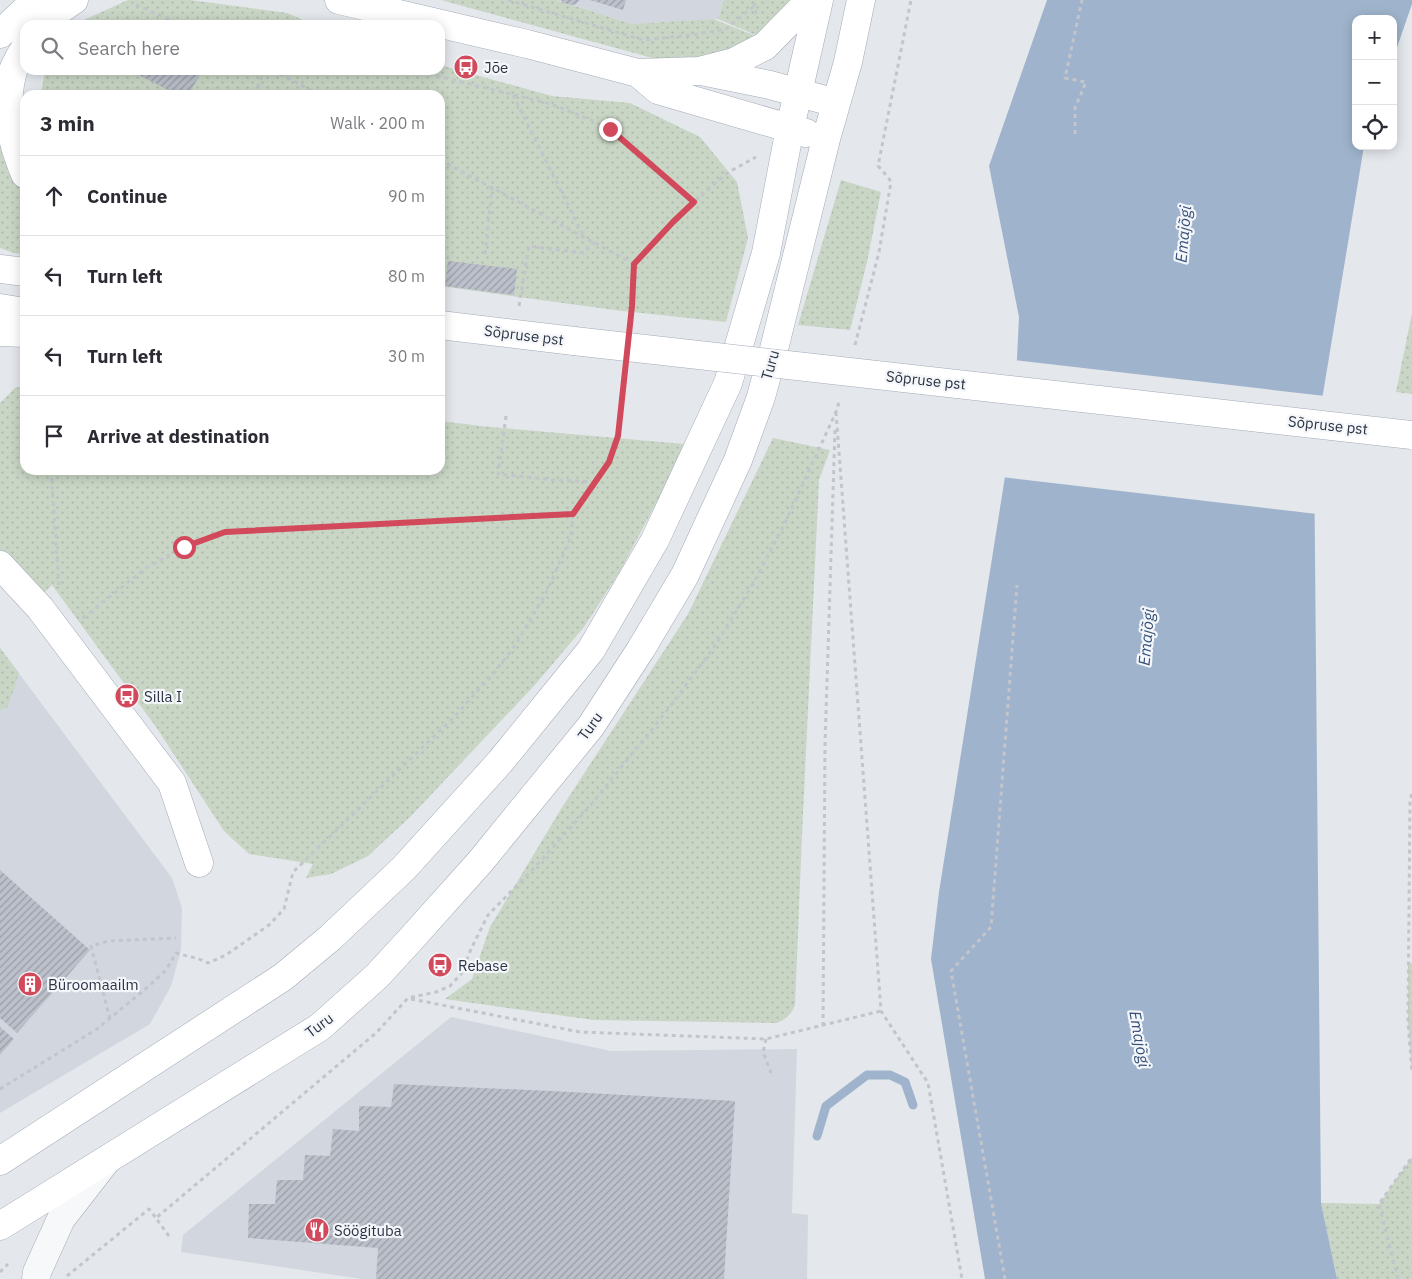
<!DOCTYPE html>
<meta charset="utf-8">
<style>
:root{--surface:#fff;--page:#f2f2f3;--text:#2b2b33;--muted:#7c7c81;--line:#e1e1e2}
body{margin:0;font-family:"IBM Plex Sans",sans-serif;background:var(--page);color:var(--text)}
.controls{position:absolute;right:15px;top:15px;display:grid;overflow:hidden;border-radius:10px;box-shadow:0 2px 12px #0003}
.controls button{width:45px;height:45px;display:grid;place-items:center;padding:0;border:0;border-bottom:1px solid var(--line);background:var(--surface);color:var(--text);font:25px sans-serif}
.stop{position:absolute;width:15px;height:15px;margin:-11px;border:4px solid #d1495b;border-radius:50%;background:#fff}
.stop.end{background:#d1495b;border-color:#fff;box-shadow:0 1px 5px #0008}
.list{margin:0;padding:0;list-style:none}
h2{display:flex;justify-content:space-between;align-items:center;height:65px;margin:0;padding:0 20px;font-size:21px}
h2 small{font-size:16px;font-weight:400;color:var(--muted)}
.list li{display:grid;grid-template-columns:32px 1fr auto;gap:15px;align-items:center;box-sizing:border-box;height:80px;padding:0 20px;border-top:1px solid var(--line)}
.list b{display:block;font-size:19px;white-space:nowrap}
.list em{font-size:16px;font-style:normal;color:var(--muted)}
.icon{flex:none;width:28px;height:28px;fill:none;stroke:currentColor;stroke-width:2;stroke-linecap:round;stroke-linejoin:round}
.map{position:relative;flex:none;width:1412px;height:1279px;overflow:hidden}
.search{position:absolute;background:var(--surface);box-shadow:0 2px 12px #0003;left:20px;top:20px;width:425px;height:55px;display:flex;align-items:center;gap:12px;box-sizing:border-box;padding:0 18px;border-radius:15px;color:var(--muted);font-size:19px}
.panel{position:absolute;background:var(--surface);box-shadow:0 2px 12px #0003;left:20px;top:90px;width:425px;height:385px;border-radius:15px}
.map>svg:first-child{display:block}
</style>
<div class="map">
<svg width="1412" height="1279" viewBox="0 0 1412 1279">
<defs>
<pattern id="grass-dots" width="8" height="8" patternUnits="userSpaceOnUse" patternTransform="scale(1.25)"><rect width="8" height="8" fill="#c9d6c5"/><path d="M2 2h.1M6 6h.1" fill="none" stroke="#adb8ab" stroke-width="1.8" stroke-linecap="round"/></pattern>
<pattern id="building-hatch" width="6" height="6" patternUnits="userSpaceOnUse" patternTransform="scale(1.25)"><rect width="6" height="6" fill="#bbc0ca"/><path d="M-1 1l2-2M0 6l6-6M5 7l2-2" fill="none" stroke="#989da6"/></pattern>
</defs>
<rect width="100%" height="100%" fill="#e4e7ec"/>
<path fill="#d2d6de" d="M556 0H724L718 19 632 24Z
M0 648 172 878 182 908 181 950 171 986 150 1024 0 1113Z
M451 1017 611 1051 797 1049 792 1213 808 1215 807 1279H362L181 1252 183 1235Z"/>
<path fill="url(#grass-dots)" d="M128 0H190L287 13 315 25H79L84 20Z
M441 0H556L632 24 713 19 756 36 719 61 656 59Z
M724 0H791L758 36 718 19Z
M440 65 552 96 630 103 700 137 737 182 748 238 726 322 614 310 440 286V95H41L45 70H440Z
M0 133 9 164 25 193V254L14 253 0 248Z
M841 180 881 192 867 262 850 330 798 325Z
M1412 313V394L1396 392Z
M25 386V470H440V421L490 427 684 444 661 494 619 573 584 627 533 687 411 816 368 856 331 874 306 878 313 864 249 854 224 831 156 727 52 585 35 602 0 561V403L15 388Z
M773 438 830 450 819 480 802 835 795 1005C791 1015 786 1019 777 1023L593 1020 445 999 472 979 490 927 561 809 688 614Z
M0 648 19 673 8 707 0 710Z
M1412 963V1072L1408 1022V964Z
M1412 1157V1279H1337L1321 1203 1379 1204Z"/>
<path fill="#9fb4cc" d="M1047 0H1412V4L1393 59V19H1356V146H1364L1314 448 1321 1203 1337 1279H985L931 959 939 892 1014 420 1019 317 989 166Z"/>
<path fill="#e4e7ec" d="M1014 360 1325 396 1317 448V514L1002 477 1011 420Z"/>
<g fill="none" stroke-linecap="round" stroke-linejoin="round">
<path stroke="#9fb4cc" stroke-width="9" d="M817 1136 826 1106 867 1075H890L905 1082 913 1105"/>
</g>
<path fill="url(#building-hatch)" d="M561 0H580L576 4 572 5 564 3Z
M590 0H626L623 10Z
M129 70H202L189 95H178Z
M448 261 517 269 514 295 445 286Z
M0 870 90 950 17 1033 0 1018Z
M0 1027 14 1039 0 1055Z
M394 1084 551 1091 735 1101 724 1279H376L378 1248 248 1238 249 1204H275L277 1180H303L305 1155 330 1156 333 1129 359 1131V1106L391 1107Z"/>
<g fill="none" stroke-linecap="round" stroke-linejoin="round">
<defs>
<path id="minor" d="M36 1279 37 1272 61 1219 106 1161"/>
<path id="major" d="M339 0 527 44 638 73 699 71 734 62 765 46 810 0
M42 25 52 15 74 0
M0 34 36 0
M25 48C21 54 17 61 14 68 2 104 11 141 25 174
M706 72 770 85 836 103
M638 73 658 90 806 133
M0 269 25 272
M0 308 25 312
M440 325 574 341
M0 332 25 333
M0 565 40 608 172 783 199 863
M0 1161 283 977 330 938 404 868 500 762 591 650 655 540 728 383 766 253 790 128 819 0
M0 1226 320 1027 377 976 411 939 480 862 591 726 641 649 685 575 738 460 761 397 774 349 826 139 848 62 861 0"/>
</defs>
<use href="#minor" stroke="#a9aeb7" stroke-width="29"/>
<use href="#major" stroke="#a3abb8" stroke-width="29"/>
<path stroke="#c2c5cb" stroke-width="3" stroke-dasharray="4 4" stroke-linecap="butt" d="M508 0 643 40 692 35 726 29 754 6
M136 5 183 25
M756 14 754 6 756 0
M273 70 319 95
M413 70 551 104 593 121 610 129 694 202
M255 95 264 70
M513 95 584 237
M1075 134V108L1086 82 1065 78 1082 0
M440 160 634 264
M485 254 492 188
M519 306 529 246 584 253 594 242
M631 320 634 264 673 222 702 195 727 173 756 157
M855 345 879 252 891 182 888 177 878 166 911 0
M836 412 881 1011 928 1083 962 1279
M506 416 498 474 554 480 594 482
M51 470 59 585
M83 618 146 568 184 547 225 532 573 514
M1412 794 1410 799 1408 1022 1412 1072
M411 999 580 1032 766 1039 881 1011
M110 1019 91 946 108 941 176 938
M823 1026 825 744 835 430
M766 1039 763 1052 771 1073
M0 1089 97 1029 149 986 166 970 176 953 199 959 208 963 226 955 269 925 284 909 293 872 453 718 494 673 516 644 546 593 571 537 573 514 609 462 618 437 625 376
M169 1236 156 1218 376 1033 408 998 436 992 450 986 461 974 471 949 488 915 536 866 590 806 669 708 714 647 753 584 785 523 836 412 840 399
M0 1272 8 1264
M67 1276 149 1209 156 1218
M1005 1279 951 971 991 927 1017 585
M1398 1279 1379 1204 1412 1157"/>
<use href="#minor" stroke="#f7f8fa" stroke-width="28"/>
<use href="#major" stroke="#fff" stroke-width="28"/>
<defs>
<path id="major-bridge" d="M574 341 1412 435"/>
</defs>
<use href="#major-bridge" stroke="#a3abb8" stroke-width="29" stroke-linecap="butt"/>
<use href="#major-bridge" stroke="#fff" stroke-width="28"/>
</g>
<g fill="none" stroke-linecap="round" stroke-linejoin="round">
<path stroke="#d1495b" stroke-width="6" d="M184 547 225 532 573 514 609 462 618 436 632 306 634 264 673 222 694 202 610 129"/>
</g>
<defs>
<symbol id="bus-disc" viewBox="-11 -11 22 22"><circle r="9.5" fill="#d1495b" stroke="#f4f6f9"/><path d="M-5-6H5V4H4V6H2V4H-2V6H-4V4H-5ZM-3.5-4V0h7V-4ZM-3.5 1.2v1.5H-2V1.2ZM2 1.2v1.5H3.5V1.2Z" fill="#fff"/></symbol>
<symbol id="building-disc" viewBox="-11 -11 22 22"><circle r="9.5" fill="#d1495b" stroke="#f4f6f9"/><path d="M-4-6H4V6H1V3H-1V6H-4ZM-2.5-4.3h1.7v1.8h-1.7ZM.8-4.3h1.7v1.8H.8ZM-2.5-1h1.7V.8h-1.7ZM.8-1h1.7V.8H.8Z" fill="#fff"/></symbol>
<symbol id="restaurant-disc" viewBox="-11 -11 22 22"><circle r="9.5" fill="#d1495b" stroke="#f4f6f9"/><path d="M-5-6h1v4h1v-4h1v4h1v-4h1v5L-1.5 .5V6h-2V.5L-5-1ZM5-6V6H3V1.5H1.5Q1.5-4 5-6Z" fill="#fff"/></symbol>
</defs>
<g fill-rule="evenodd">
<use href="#bus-disc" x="452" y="53" width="28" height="28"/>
<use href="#bus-disc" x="113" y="682" width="28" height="28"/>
<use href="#bus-disc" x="426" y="951" width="28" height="28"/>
<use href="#building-disc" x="16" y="970" width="28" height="28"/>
<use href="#restaurant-disc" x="303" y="1216" width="28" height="28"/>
</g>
<g text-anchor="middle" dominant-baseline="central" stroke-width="4.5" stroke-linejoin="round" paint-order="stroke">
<g font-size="15" fill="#2b3445" stroke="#f4f6f9" text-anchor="start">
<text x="484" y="67">Jõe</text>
<text x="144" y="696">Silla I</text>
<text x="458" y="965">Rebase</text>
<text x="48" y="984">Büroomaailm</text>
<text x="334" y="1230">Söögituba</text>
</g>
<g font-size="15" fill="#2b3445" stroke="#f4f6f9">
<text transform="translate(524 335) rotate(7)">Sõpruse pst</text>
<text transform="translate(770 365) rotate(-74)">Turu</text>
<text transform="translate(926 380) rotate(6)">Sõpruse pst</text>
<text transform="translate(1328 425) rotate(6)">Sõpruse pst</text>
<text transform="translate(590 726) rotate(-54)">Turu</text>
<text transform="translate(319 1025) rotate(-37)">Turu</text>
</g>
<g font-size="16" font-style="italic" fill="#34527a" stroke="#f4f6f9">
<text transform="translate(1183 234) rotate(-85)">Emajõgi</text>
<text transform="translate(1146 637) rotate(-85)">Emajõgi</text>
<text transform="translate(1140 1039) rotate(80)">Emajõgi</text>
</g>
</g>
</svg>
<div class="controls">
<button>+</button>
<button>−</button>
<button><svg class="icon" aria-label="locate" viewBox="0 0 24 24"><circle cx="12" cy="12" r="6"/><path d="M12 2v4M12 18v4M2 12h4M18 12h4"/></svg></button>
</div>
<div class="stop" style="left:184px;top:547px"></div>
<div class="stop end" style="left:610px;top:129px"></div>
<div class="search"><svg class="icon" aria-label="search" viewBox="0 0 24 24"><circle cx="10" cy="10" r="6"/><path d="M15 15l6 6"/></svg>Search here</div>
<section class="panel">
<h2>3 min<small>Walk · 200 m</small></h2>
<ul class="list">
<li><svg class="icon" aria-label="ahead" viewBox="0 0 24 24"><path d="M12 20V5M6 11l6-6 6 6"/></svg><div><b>Continue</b></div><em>90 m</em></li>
<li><svg class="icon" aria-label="left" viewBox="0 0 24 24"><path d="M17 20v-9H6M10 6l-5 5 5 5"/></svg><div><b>Turn left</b></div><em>80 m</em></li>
<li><svg class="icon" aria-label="left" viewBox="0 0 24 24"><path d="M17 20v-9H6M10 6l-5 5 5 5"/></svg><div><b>Turn left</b></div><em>30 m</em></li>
<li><svg class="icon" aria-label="arrive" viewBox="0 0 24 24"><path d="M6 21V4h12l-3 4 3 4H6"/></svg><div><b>Arrive at destination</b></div></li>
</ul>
</section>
</div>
